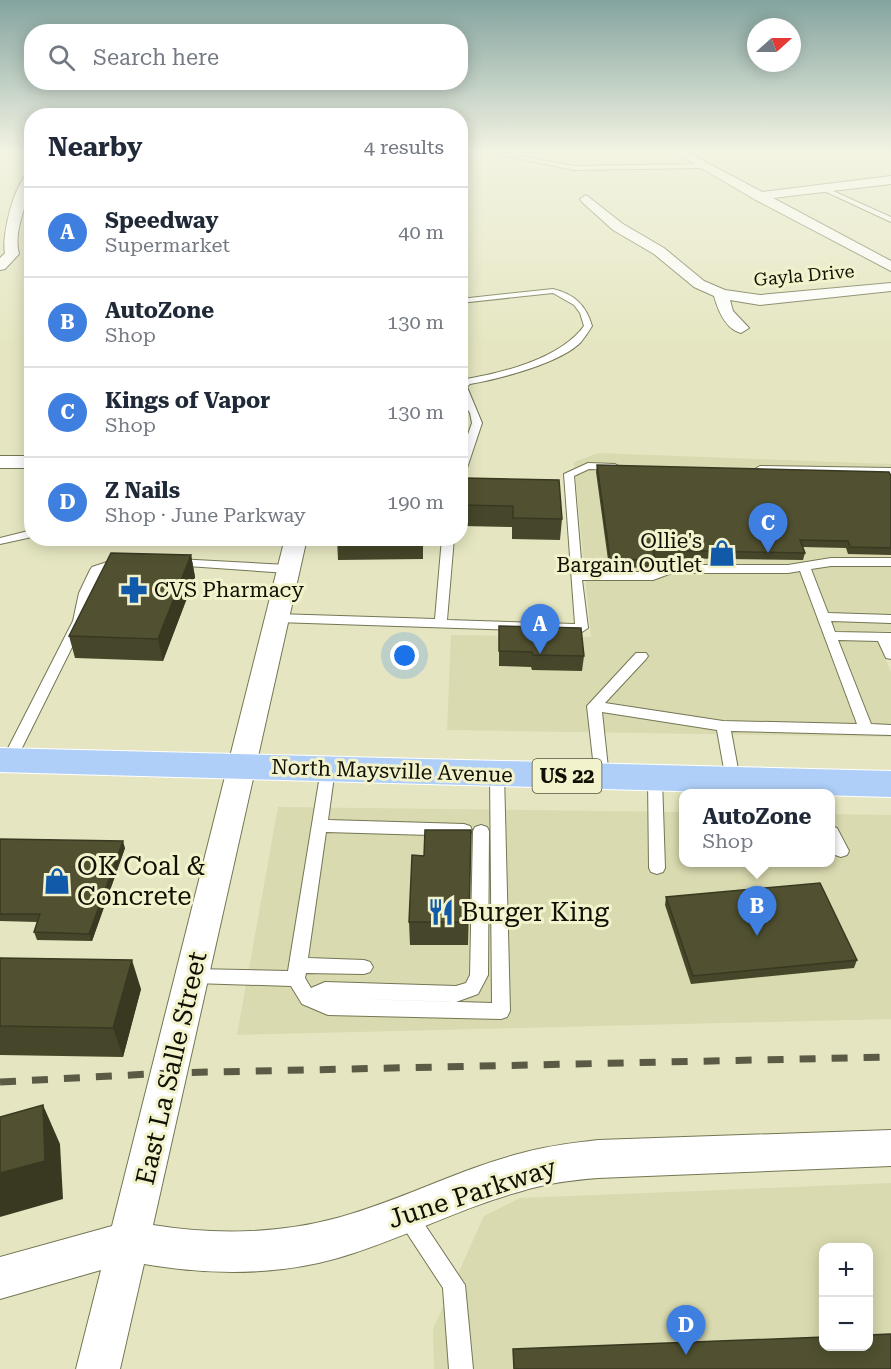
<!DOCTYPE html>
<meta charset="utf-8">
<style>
:root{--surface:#fff;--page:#f2f2f3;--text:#1f2937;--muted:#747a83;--line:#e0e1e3;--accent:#115aaa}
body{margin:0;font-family:"Roboto Serif",serif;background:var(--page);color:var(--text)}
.controls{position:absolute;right:18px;bottom:18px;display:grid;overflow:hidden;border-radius:12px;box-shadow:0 3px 15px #0003}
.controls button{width:54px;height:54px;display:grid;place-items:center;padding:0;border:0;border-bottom:2px solid var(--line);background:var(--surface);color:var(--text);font:30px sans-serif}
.compass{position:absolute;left:747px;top:18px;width:54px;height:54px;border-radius:50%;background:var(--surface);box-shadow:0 3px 15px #0003;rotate:69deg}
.you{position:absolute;left:405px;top:656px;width:21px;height:21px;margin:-15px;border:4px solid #fff;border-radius:50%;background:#1a73e8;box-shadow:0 0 0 9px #1a73e833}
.badge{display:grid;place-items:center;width:39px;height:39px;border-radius:50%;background:var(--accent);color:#fff;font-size:20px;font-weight:700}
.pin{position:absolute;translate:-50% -50px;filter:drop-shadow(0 2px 3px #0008)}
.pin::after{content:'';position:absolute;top:32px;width:21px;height:18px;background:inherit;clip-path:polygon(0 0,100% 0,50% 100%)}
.popup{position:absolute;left:679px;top:789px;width:156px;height:78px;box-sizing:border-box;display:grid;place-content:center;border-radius:12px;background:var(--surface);filter:drop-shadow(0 2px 4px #0005);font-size:20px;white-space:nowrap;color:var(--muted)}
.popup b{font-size:22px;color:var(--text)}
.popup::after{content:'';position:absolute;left:50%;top:100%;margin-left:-12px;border:12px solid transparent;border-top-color:var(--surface)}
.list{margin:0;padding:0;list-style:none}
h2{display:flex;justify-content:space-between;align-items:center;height:78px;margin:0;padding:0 24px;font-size:26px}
h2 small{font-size:20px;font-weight:400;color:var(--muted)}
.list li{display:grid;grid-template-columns:39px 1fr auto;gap:18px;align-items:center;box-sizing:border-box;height:90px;padding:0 24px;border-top:2px solid var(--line)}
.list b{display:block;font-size:22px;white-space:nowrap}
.list p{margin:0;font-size:20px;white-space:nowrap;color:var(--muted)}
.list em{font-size:20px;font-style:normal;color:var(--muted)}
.icon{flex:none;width:33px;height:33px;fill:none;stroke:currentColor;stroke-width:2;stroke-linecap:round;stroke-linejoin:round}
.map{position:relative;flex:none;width:891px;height:1369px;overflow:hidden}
.search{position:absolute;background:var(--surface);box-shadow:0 3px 15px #0003;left:24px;top:24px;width:444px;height:66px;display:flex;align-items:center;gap:15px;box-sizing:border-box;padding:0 21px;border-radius:24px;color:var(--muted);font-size:22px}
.panel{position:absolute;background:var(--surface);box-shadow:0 3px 15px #0003;left:24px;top:108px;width:444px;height:438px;border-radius:24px}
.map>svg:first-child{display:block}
</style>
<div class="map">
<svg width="891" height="1369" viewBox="0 0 891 1369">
<rect width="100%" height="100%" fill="#e5e6c1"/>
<path fill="#d9daaf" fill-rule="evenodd" d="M598 453 891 464V631H874L891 672V737L447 730 451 635 591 637 574 462Z
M278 807 683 812 684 862H831V814L891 815V1019L237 1035Z
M891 1183V1369H434L433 1329 484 1216 520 1198ZM824 1248H868V1346H824Z"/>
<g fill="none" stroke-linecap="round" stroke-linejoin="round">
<defs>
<path id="lane" d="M487 152H499L574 166 702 164 705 166 702 168 574 170Z
M820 187H824L891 217V222L820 189Z
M553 289C574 294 586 305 592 326 589 331 585 337 581 342 561 363 499 379 470 384L467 387 482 423 465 474 460 477V457L472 423 470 413 460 397V380C500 374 560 359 584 326L580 313 574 305 553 293 460 303V299Z
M588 463 615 464 620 467 615 470 589 469 574 476 582 572H651L670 565H788L831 558H891V566H831L811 569 828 613 891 615V623L831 621 835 632 891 633V659L886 658 878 641 838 640 871 724 891 725V735L731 731 740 780 738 784H728L726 780 717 730 602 712 609 777 607 781H597L595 777 587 706 636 653H646L648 656 646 659 605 703 723 721 857 724 800 571 788 573H672L653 580H582L588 628 582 632 277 622 271 618 277 614 435 619 442 538H454L447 620 575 624 564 474Z
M760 466 891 468V474L756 471 755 469Z
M32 530V537L0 544V538Z
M119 558 123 560 125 562 123 564 101 572 91 593 85 621 16 760 14 764H4L2 760 73 621 79 593 90 570 92 567Z
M177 559 288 565 294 569 288 573 173 565 171 563 173 561Z
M328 764 333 765 335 769 328 820 464 824 470 826 472 830 470 834 464 836 326 832 308 958 364 960 370 962 373 967 370 972 364 974 306 973 305 978 311 988 325 982 456 986 466 983 470 975 473 831 475 827 481 825 487 827 489 831 488 975 478 994 456 1002 326 998 492 1003 490 774 492 770H502L504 774 510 1011 507 1017 501 1019 328 1015 302 1004 291 986 193 983 187 981 184 976 187 971 193 969 288 971 321 769 323 765Z
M655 774 660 775 662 779 665 868 663 872 657 874 651 872 649 868 648 779 650 775Z
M831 826 837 828 849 851 847 855 841 857 835 855C830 846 830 837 831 826Z
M406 1203 413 1207 465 1285 473 1369H449L443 1288 399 1221 395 1214 399 1207Z"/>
<path id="street" d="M674 152H687L762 192 891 176V184L773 198 891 261V271L754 199Z
M32 171C32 199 12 226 19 254L5 269 0 270V258L5 253C1 237 15 177 32 171Z
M586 195 623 224 664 248 704 281 725 290 760 295 891 283V291L760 305 730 300 733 311 749 328 741 333C725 329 718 310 714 296L694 287 654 254 613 230 582 202 580 199Z
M0 456H32V468H0Z
M285 538H307L153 1225C213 1235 278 1234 337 1218 400 1201 459 1169 522 1153 547 1146 572 1143 598 1140L891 1130V1166L598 1178C572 1180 547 1183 522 1191 459 1208 400 1240 338 1258 275 1276 208 1275 144 1264L120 1369H76L101 1270 0 1299V1257L112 1226Z"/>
<path id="primary" d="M0 748 891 771V797L0 772Z"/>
</defs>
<use href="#lane" stroke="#757654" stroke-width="2"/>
<use href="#street" stroke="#757654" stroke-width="2"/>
<use href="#primary" stroke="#fff" stroke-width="2"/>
<use href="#lane" fill="#fff" fill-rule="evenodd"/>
<use href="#street" fill="#fff" fill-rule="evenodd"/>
<use href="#primary" fill="#afcff8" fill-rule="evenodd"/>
<path stroke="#5a5a45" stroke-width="7" stroke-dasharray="16 16" stroke-linecap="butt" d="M0 1082 168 1073 891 1057"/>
</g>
<path fill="#46462a" d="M597 465 891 476V555L848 554 846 548 802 547 805 553 803 560 655 558 654 568 609 567 596 472Z
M464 478 562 519 560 540 512 539V527L462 526Z
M337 538H423V559L338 560Z
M191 555 195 577 163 661 75 658 69 636Z
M499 626 584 656 582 671 532 670 531 667 499 666Z
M471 830 468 945H410L409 922 424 856Z
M0 839 125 848 92 941 37 940 34 932 37 922 0 921Z
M666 897 857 960 854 968 691 984 665 905Z
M0 958 141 989 123 1057 0 1055Z"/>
<path fill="#393922" d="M191 555 195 577 163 661 158 639Z
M123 841 125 848 92 941 89 934Z
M132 960 141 989 123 1057 113 1028Z
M43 1105 60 1144 63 1199 0 1217V1173Z"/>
<path fill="#515131" stroke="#393922" stroke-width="1.5" d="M597 465 889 472 891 476V548L850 547 848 541 800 540 805 553 653 550 655 560 610 559Z
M464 478 559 480 562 519 513 518V506L463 505Z
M337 538H390L337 539Z
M111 553 191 555 158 639 69 636Z
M499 626 581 628 584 656 533 655 532 652 499 651Z
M425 830H471L469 922H409L412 855 424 856Z
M0 839 123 841 89 934 34 932 40 914H0Z
M820 883 857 960 693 976 666 897Z
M0 958 132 960 113 1028 0 1026Z
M43 1105 45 1161 0 1173V1117Z
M891 1334V1369H514L513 1349 824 1337V1347H868V1335Z"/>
<linearGradient id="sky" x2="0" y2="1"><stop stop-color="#84a49f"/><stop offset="0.44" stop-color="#f3f4e3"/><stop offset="1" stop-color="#f3f4e3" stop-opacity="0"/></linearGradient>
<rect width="891" height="344" fill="url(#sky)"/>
<defs>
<symbol id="shop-bare" viewBox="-9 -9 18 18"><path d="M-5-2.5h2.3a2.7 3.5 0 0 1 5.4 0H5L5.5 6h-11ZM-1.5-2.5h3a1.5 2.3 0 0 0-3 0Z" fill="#115aaa" stroke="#f2f3cd" stroke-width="2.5" paint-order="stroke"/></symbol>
<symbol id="pharmacy-bare" viewBox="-9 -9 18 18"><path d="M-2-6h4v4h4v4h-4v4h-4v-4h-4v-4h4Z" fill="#115aaa" stroke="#f2f3cd" stroke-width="2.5" paint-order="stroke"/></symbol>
<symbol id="restaurant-bare" viewBox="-9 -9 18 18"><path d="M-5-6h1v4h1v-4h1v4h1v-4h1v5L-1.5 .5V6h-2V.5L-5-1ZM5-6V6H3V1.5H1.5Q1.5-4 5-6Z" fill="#115aaa" stroke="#f2f3cd" stroke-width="2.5" paint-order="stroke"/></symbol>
</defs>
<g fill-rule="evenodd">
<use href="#shop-bare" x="703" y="534" width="38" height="38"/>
<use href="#pharmacy-bare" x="115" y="571" width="38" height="38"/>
<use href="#shop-bare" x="38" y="862" width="38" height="38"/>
<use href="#restaurant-bare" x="422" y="893" width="38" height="38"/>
</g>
<g text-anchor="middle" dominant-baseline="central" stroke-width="6" stroke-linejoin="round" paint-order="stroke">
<g font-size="18" fill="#101004" stroke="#f2f3cd">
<text transform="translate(804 275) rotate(-5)">Gayla Drive</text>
</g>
<rect fill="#f2f3cd" stroke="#545440" stroke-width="1.5" x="532.5" y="759" width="69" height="34" rx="4.5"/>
<g font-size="20" font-weight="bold" fill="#101004">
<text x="567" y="776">US 22</text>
</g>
<g font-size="21" fill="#101004" stroke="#f2f3cd" text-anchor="end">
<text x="702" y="541">Ollie's<tspan x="702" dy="24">Bargain Outlet</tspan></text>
<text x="154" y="590" text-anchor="start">CVS Pharmacy</text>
</g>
<g font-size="21" fill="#101004" stroke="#f2f3cd">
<text transform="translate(392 771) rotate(2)">North Maysville Avenue</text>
</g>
<g font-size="26" fill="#101004" stroke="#f2f3cd" text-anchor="start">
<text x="77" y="866">OK Coal &amp;<tspan x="77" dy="30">Concrete</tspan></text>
<text x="461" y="912">Burger King</text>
</g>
<g font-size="26" fill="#101004" stroke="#f2f3cd">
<text transform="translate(171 1068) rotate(-77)">East La Salle Street</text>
<text transform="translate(472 1193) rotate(-18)">June Parkway</text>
</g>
</g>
</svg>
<div class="controls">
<button>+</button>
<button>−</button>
</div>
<svg class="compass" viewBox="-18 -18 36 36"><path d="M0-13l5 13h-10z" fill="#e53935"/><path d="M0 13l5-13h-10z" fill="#747a83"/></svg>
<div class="you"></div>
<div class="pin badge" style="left:540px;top:654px;background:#3f7fe0">A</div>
<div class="pin badge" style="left:757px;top:936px;background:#3f7fe0">B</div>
<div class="popup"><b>AutoZone</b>Shop</div>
<div class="pin badge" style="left:768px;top:553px;background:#3f7fe0">C</div>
<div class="pin badge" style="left:686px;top:1355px;background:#3f7fe0">D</div>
<div class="search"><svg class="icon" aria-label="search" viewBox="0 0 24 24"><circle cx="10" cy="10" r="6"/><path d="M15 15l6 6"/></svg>Search here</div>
<section class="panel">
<h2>Nearby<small>4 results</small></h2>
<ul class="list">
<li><span class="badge" style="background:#3f7fe0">A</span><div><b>Speedway</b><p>Supermarket</p></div><em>40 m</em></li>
<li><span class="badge" style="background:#3f7fe0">B</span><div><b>AutoZone</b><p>Shop</p></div><em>130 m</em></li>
<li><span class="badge" style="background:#3f7fe0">C</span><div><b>Kings of Vapor</b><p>Shop</p></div><em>130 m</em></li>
<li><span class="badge" style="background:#3f7fe0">D</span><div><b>Z Nails</b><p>Shop · June Parkway</p></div><em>190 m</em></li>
</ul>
</section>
</div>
